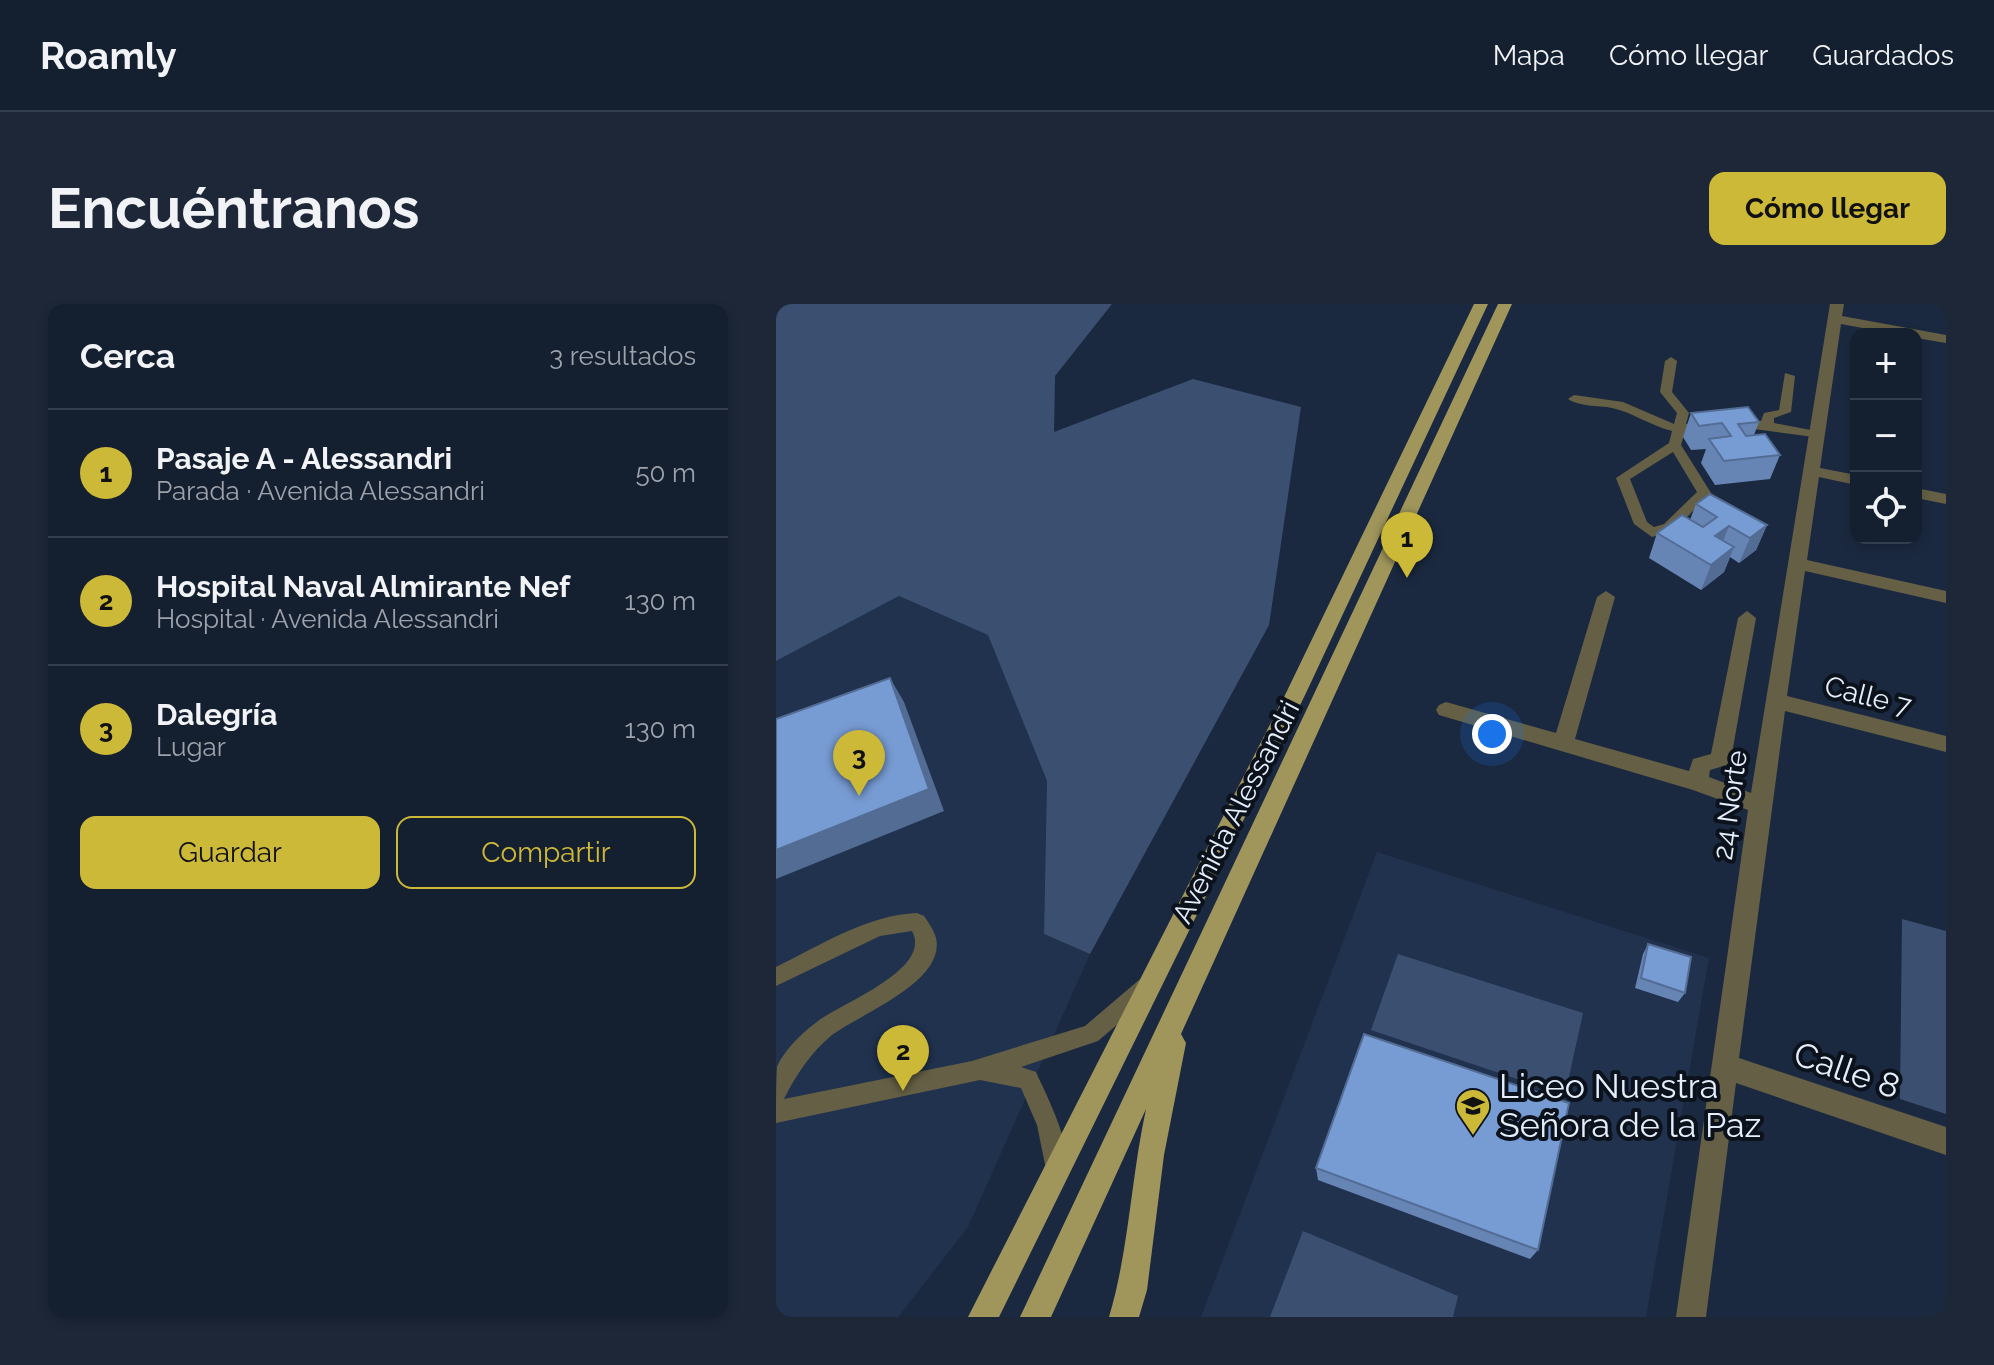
<!DOCTYPE html>
<html lang="es">
<meta charset="utf-8">
<style>
:root{--surface:#141f30;--page:#1d2738;--text:#f1f3f6;--muted:#9da2ab;--line:#333d4c;--accent:#cdb938}
body{margin:0;font-family:Raleway,sans-serif;background:var(--page);color:var(--text)}
.controls{position:absolute;right:24px;top:24px;display:grid;overflow:hidden;border-radius:16px;box-shadow:0 4px 12px #0003}
.controls button{width:72px;height:72px;display:grid;place-items:center;padding:0;border:0;border-bottom:2px solid var(--line);background:var(--surface);color:var(--text);font:40px sans-serif}
.you{position:absolute;left:716px;top:430px;width:28px;height:28px;margin:-20px;border:6px solid #fff;border-radius:50%;background:#1a73e8;box-shadow:0 0 0 12px #1a73e833}
.badge{display:grid;place-items:center;width:52px;height:52px;border-radius:50%;background:var(--accent);color:#111;font-size:26px;font-weight:700}
.pin{position:absolute;translate:-50% -66px;filter:drop-shadow(0 2px 4px #0008)}
.pin::after{content:'';position:absolute;top:42px;width:28px;height:24px;background:inherit;clip-path:polygon(0 0,100% 0,50% 100%)}
.list{margin:0;padding:0;list-style:none}
h2{display:flex;justify-content:space-between;align-items:center;height:104px;margin:0;padding:0 32px;font-size:34px}
h2 small{font-size:26px;font-weight:400;color:var(--muted)}
.list li{display:grid;grid-template-columns:52px 1fr auto;gap:24px;align-items:center;box-sizing:border-box;height:128px;padding:0 32px;border-top:2px solid var(--line)}
.list b{display:block;font-size:30px;white-space:nowrap}
.list p{margin:0;font-size:26px;white-space:nowrap;color:var(--muted)}
.list em{font-size:26px;font-style:normal;color:var(--muted)}
.actions{display:flex;gap:16px;padding:24px 32px}
.actions a{flex:1;padding:18px 0;border:2px solid var(--accent);border-radius:16px;text-align:center;font-size:28px;color:var(--accent)}
.actions .main{background:var(--accent);color:#111}
.icon{flex:none;width:44px;height:44px;fill:none;stroke:currentColor;stroke-width:2;stroke-linecap:round;stroke-linejoin:round}
.map{position:relative;flex:none;width:1170px;height:1013px;overflow:hidden;border-radius:16px}
header{display:flex;align-items:center;gap:48px;box-sizing:border-box;height:112px;padding:0 40px;background:var(--surface);border-bottom:2px solid var(--line)}
header strong{font-size:38px}
nav{display:flex;gap:44px;margin-inline-start:auto;font-size:28px}
.intro{display:flex;align-items:center;justify-content:space-between;box-sizing:border-box;height:192px;padding:0 48px}
h1{margin:0;font-size:56px}
.button{padding:20px 36px;border-radius:16px;background:var(--accent);color:#111;font-size:28px;font-weight:700}
main{display:flex;gap:48px;padding:0 48px}
aside{flex:1;background:var(--surface);border-radius:16px;box-shadow:0 4px 12px #0003}
.map>svg:first-child{display:block}
</style>
<header>
<strong>Roamly</strong>
<nav><a>Mapa</a><a>Cómo llegar</a><a>Guardados</a></nav>
</header>
<div class="intro"><h1>Encuéntranos</h1><a class="button">Cómo llegar</a></div>
<main>
<aside>
<h2>Cerca<small>3 resultados</small></h2>
<ul class="list">
<li><span class="badge">1</span><div><b>Pasaje A - Alessandri</b><p>Parada · Avenida Alessandri</p></div><em>50 m</em></li>
<li><span class="badge">2</span><div><b>Hospital Naval Almirante Nef</b><p>Hospital · Avenida Alessandri</p></div><em>130 m</em></li>
<li><span class="badge">3</span><div><b>Dalegría</b><p>Lugar</p></div><em>130 m</em></li>
</ul>
<div class="actions"><a class="main">Guardar</a><a>Compartir</a></div>
</aside>
<div class="map">
<svg width="1170" height="1013" viewBox="0 0 1170 1013">
<rect width="100%" height="100%" fill="#1b2940"/>
<path fill="#20324e" d="M123 292 212 331 271 477 268 630 314 650 192 923 122 1013H0V357Z
M601 548 933 654 870 1013H425Z"/>
<path fill="#3b5071" d="M0 0H336L279 72 278 128 417 75 525 103 493 321 314 650 268 630 271 477 212 331 123 292 0 357Z
M1126 615 1170 627V810L1124 795Z
M622 650 807 709 789 791 595 726Z
M527 927 682 992 677 1013H494Z"/>
<g fill="none" stroke-linecap="round" stroke-linejoin="round">
<path fill="#656045" fill-rule="evenodd" d="M895 53 901 57 896 88 913 109 910 120 934 118 940 122 934 126 909 128 905 141 935 189 898 226 876 233 858 220 840 174 893 139 896 127C875 122 856 108 836 104 822 101 803 103 792 95L798 91 847 98 898 120 901 109 884 88 889 57ZM897 148 921 188 888 220 878 223 871 218 854 175Z
M1009 69 1019 72 1015 108 998 114V119L1045 128V134L956 122V116L985 117 988 109 1003 106Z
M141 609 148 612C152 618 158 626 160 634 170 678 84 710 56 731 35 748 20 771 8 795L196 757 309 722 363 676 370 673 377 676 380 683 377 690 322 737 245 763 260 768C272 795 300 847 288 875L280 879 272 875 261 821 245 784 204 776 0 819C0 803 0 778 1 763 8 746 27 728 42 717 66 699 157 665 136 627L104 632 0 682V663C45 641 91 611 141 609Z"/>
<path fill="#656045" fill-rule="evenodd" d="M1054 0H1068L1066 12 1170 31V39L1140 34V30H1119L1065 20 1044 164 1080 171V181L1043 173 1031 256 1170 287V299L1029 267 1011 392 1170 432V448L1009 407 963 754 1170 823V851L960 779 930 1013H900L972 506 917 486 663 411 660 406 663 401 670 398 780 429 821 293 830 287 839 293 799 435 913 467 917 455 935 450 962 314 971 307 980 314 955 455 951 461 934 466 933 473 975 489Z
M1140 184 1170 190V200L1140 194Z"/>
<path fill="#a0965c" fill-rule="evenodd" d="M698 0H712L530 389 223 1013H192L510 389Z
M722 0H736L405 730 410 739 388 851 371 986 363 1013H333C353 946 355 874 370 805L275 1013H244Z"/>
</g>
<path fill="#6685b5" d="M915 109 983 118 978 131 1004 151 994 175 939 181 925 159 930 145 915 146 907 133Z
M920 200 991 221 980 246 963 259 954 253 948 268 925 286 873 254 881 229 914 216Z
M872 640 909 689 902 698 859 684 867 650Z
M540 864 762 946 754 955 542 876Z"/>
<path fill="#536c94" d="M991 221 980 246 963 259 974 234Z
M953 222 943 247 939 232Z
M958 243 948 268 925 286 935 261Z
M114 374 128 398 168 507 0 575V546Z"/>
<path fill="#779bd3" stroke="#536c94" stroke-width="2" d="M972 103 983 118 962 120 970 132 989 130 1004 151 948 157 933 135 955 132 946 119 923 122 915 109Z
M934 190 991 221 974 234 953 222 939 232 958 243 935 261 881 229 906 211 927 223 941 213 920 200Z
M114 374 153 485 0 546V415Z
M872 640 915 653 909 689 865 674Z
M588 730 793 799 762 946 540 864Z"/>
<defs>
<symbol id="school-pin" viewBox="-11 -11 22 30"><path d="M0 17L-7.5 6A9.5 9.5 0 1 1 7.5 6Z" fill="#cdb938" stroke="#0b121c"/><path d="M0-5L7-2L0 1L-7-2ZM-4 1L0 2.5L4 1V4Q0 6-4 4Z" fill="#111"/></symbol>
</defs>
<g fill-rule="evenodd">
<use href="#school-pin" x="677" y="782" width="40" height="54"/>
</g>
<g text-anchor="middle" dominant-baseline="central" stroke-width="8" stroke-linejoin="round" paint-order="stroke">
<g font-size="28" fill="#e4eefd" stroke="#0b121c">
<text transform="translate(1092 392) rotate(14)">Calle 7</text>
<text transform="translate(954 501) rotate(-82)">24 Norte</text>
<text transform="translate(460 508) rotate(-63)">Avenida Alessandri</text>
</g>
<g font-size="34" fill="#e4eefd" stroke="#0b121c">
<text transform="translate(1071 766) rotate(19)">Calle 8</text>
</g>
<g font-size="34" fill="#e4eefd" stroke="#0b121c" text-anchor="start">
<text x="723" y="782">Liceo Nuestra<tspan x="723" dy="39">Señora de la Paz</tspan></text>
</g>
</g>
</svg>
<div class="controls">
<button>+</button>
<button>−</button>
<button><svg class="icon" aria-label="locate" viewBox="0 0 24 24"><circle cx="12" cy="12" r="6"/><path d="M12 2v4M12 18v4M2 12h4M18 12h4"/></svg></button>
</div>
<div class="you"></div>
<div class="pin badge" style="left:631px;top:274px">1</div>
<div class="pin badge" style="left:127px;top:787px">2</div>
<div class="pin badge" style="left:83px;top:492px">3</div>
</div>
</main>
